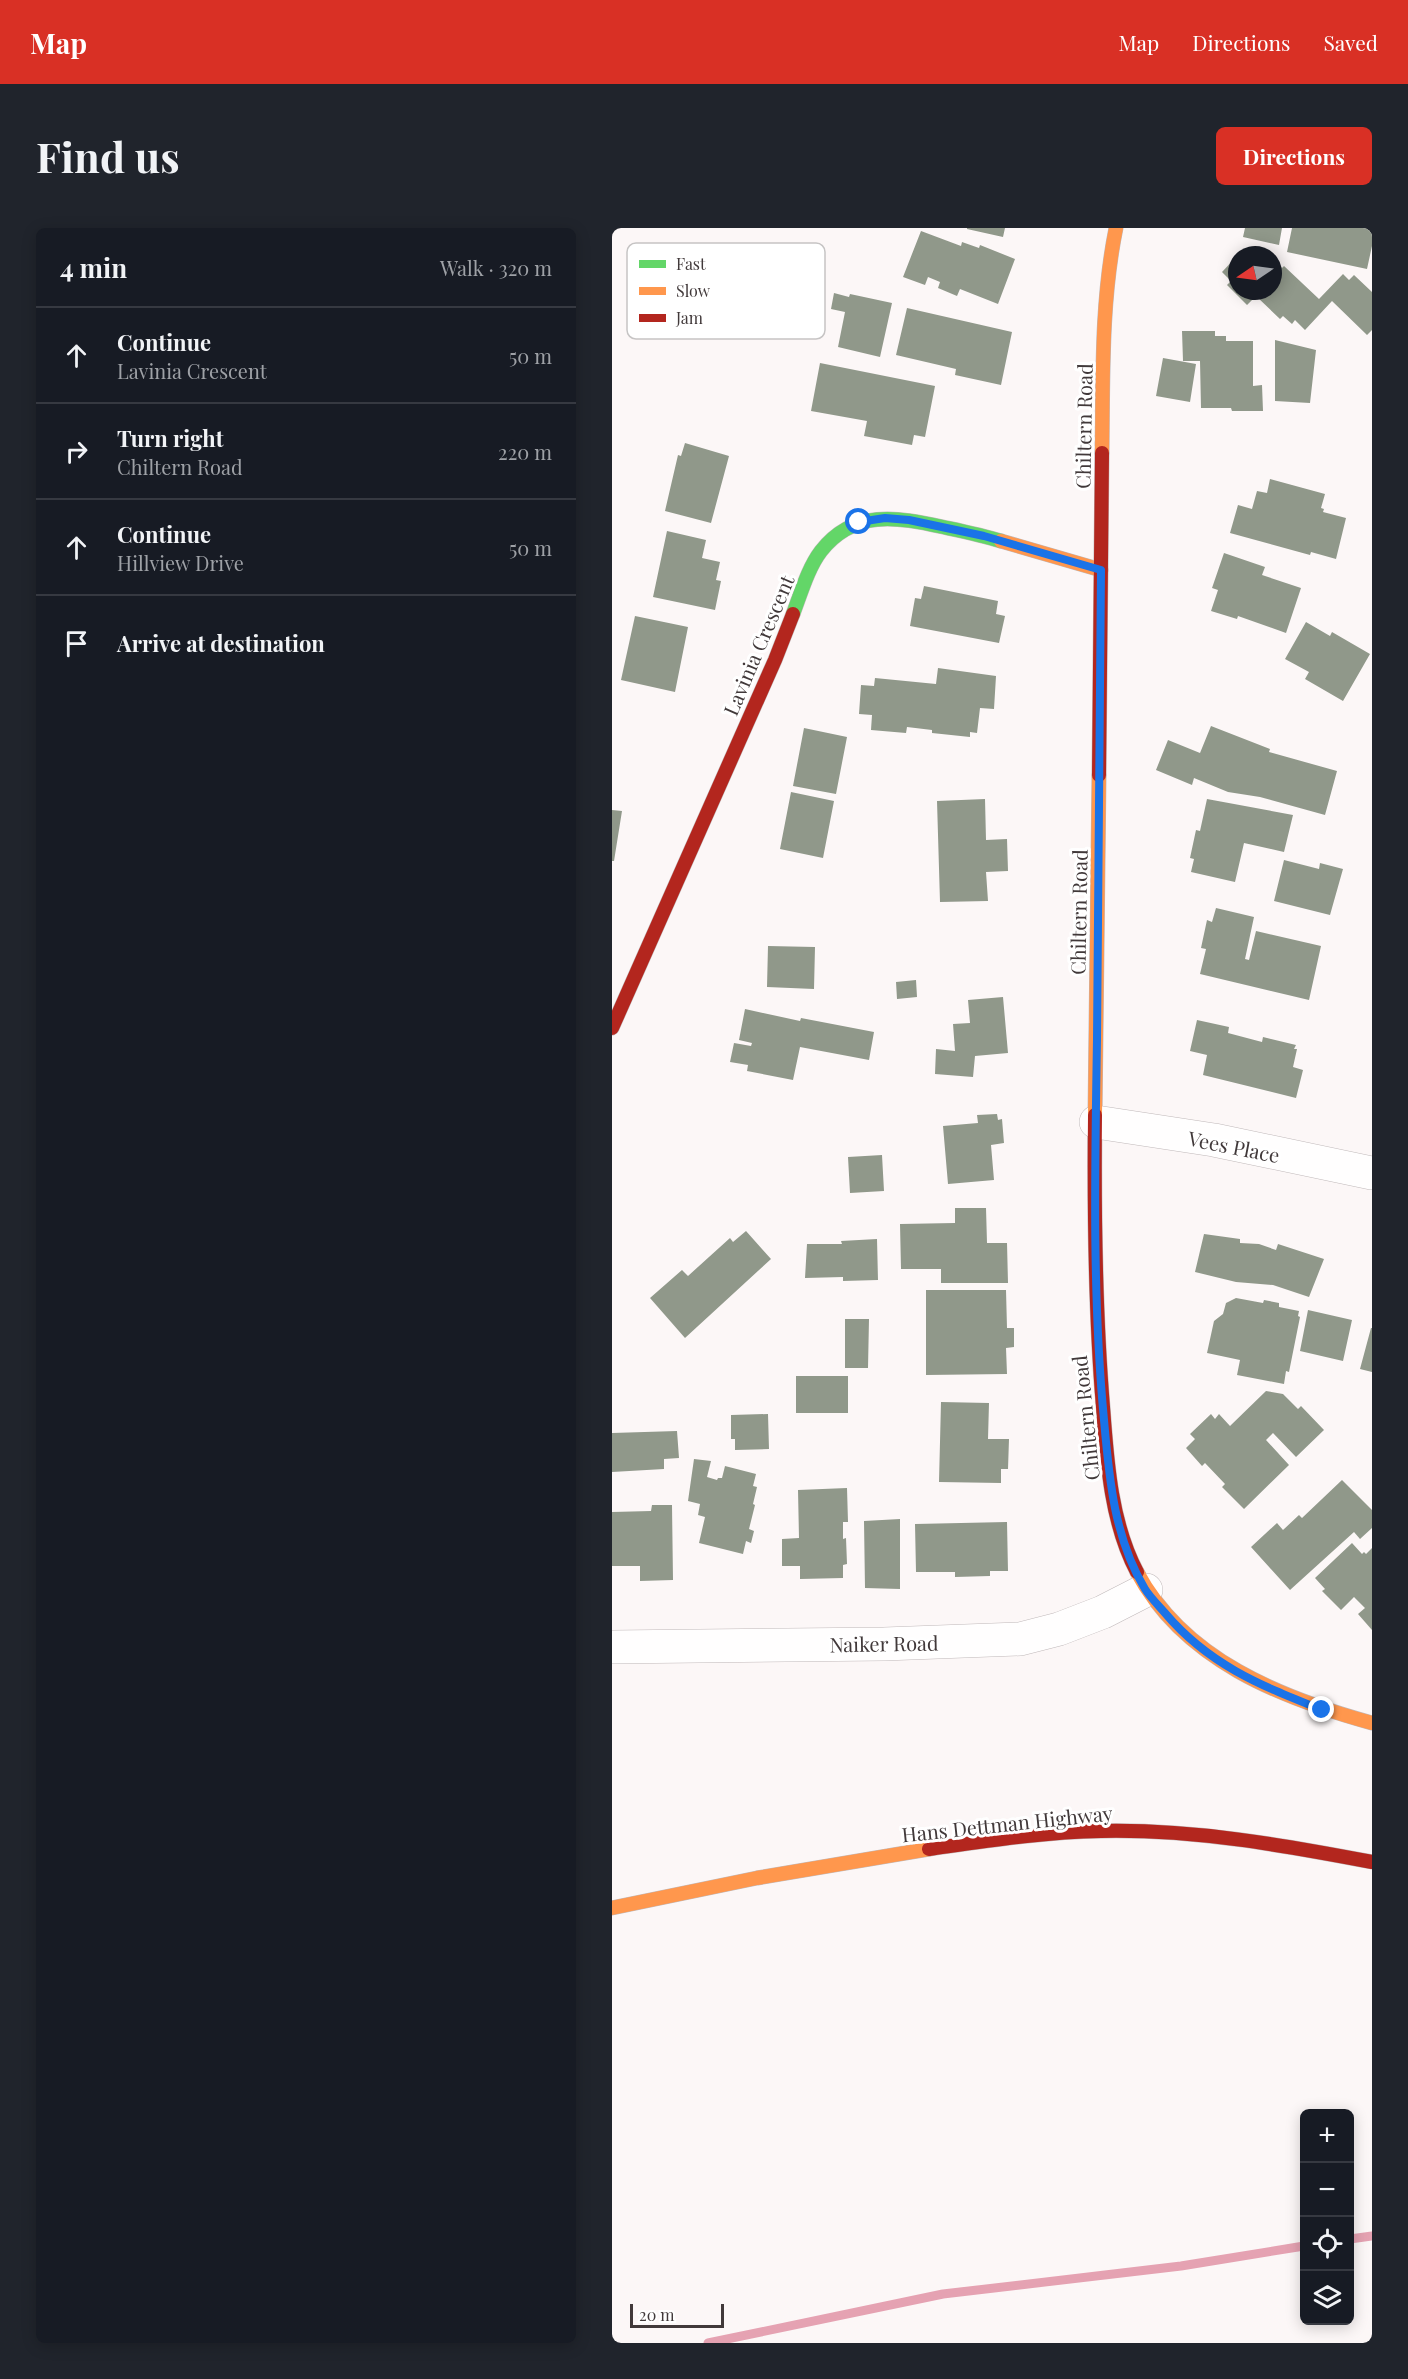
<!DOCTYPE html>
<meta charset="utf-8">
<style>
:root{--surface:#171b24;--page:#20242c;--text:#f1f3f6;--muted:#9ea1a6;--line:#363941;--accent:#d93025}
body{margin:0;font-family:"Playfair Display",serif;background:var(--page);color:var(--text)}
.controls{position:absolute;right:18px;bottom:18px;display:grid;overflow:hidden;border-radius:9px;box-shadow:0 3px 15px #0003}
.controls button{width:54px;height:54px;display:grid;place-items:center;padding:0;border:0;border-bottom:2px solid var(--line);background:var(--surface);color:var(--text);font:30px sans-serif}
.compass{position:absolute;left:616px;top:18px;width:54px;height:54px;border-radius:50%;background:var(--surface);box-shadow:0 3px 15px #0003;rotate:257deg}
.scale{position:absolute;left:18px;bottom:15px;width:94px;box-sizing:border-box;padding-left:6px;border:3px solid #41393a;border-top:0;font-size:16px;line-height:21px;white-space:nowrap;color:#41393a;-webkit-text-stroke:4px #fff;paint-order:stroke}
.stop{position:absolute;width:18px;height:18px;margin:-14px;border:4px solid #1a73e8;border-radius:50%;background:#fff}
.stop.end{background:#1a73e8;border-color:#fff;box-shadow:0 2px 6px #0008}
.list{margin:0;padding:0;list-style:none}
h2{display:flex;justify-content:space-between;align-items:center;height:78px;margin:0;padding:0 24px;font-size:26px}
h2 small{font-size:20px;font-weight:400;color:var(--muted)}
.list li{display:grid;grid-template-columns:39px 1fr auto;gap:18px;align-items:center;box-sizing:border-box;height:96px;padding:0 24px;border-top:2px solid var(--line)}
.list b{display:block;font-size:22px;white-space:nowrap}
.list p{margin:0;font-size:20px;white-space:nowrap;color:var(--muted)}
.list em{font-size:20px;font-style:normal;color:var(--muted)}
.icon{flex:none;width:33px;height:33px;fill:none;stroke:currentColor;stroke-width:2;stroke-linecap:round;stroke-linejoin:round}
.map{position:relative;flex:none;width:760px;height:2115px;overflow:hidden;border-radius:9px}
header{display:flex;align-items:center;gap:36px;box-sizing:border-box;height:84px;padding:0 30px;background:var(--accent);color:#fff}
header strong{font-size:28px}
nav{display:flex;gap:33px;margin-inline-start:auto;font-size:21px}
.intro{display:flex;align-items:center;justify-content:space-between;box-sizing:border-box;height:144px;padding:0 36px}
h1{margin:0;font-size:42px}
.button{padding:15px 27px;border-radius:9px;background:var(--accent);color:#fff;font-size:21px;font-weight:700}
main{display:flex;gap:36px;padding:0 36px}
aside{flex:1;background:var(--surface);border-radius:9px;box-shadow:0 3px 15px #0003}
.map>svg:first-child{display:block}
</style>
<header>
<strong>Map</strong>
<nav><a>Map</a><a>Directions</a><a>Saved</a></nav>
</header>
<div class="intro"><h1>Find us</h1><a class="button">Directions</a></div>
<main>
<aside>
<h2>4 min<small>Walk · 320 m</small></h2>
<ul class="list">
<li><svg class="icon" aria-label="ahead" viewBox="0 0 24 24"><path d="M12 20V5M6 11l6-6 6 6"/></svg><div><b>Continue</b><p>Lavinia Crescent</p></div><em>50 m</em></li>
<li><svg class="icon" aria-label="right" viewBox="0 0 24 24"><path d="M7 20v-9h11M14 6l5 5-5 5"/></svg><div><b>Turn right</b><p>Chiltern Road</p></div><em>220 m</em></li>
<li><svg class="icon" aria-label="ahead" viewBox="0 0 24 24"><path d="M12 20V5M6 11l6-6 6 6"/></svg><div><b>Continue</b><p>Hillview Drive</p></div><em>50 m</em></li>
<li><svg class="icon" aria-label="arrive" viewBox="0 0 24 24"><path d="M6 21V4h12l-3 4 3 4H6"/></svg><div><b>Arrive at destination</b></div></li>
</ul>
</aside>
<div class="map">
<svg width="760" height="2115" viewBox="0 0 760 2115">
<rect width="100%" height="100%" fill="#fcf7f7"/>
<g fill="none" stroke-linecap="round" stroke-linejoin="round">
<path stroke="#e5a2b2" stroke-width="9" d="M738 2011 760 2008
M96 2115 331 2066 569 2038 692 2018"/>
</g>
<path fill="#90988a" d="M393 0 391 9 355 1V0Z
M633 0H670L667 17 631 9Z
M680 0H760V18L755 41 675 24Z
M309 3 349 18 350 14 367 20 368 17 403 31 386 76 348 61 345 68 326 60 328 54 316 49 313 57 291 49Z
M625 28V63H661V32L670 40 672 38 707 71 731 46 737 52 742 47 760 64V102L755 107 720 73 693 102 683 92 680 96 671 88 668 91 644 68 635 77 615 57 619 53 610 44Z
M222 65 237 69 238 66 280 75 268 129 226 119 233 84 219 81Z
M295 80 400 104 389 157 343 147 344 141 284 127Z
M570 103H603V108H614V113H641V158L650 157 651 183H620L619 180H589L588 133H571Z
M663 112 704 122 698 175 663 173Z
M551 130 584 136 578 174 544 168Z
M208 135 323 158 313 209 302 207 300 217 252 208 255 193 199 183Z
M73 215 117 228 99 295 53 283 66 227 69 228Z
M658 251 713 266 709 280 712 281 711 284 734 290 724 331 699 324 698 327 618 305 626 277 640 281 645 263 655 265Z
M55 303 94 312 90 330 108 334 104 352 109 353 103 382 41 369Z
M612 325 653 339 650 347 689 360 674 405 626 388 625 391 599 383 606 362 600 360Z
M312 358 386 373 384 386 393 388 387 415 298 398 303 370 309 371Z
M23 388 76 399 63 464 9 452Z
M694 394 718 408 720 404 758 426 731 473 693 451 697 444 673 431Z
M326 440 384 448 382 481 368 480 365 505 358 504V509L320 505V502L295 499 294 505 259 502 260 487 247 486 249 457 262 458 263 450 324 456Z
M599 498 658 521 657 524 725 543 713 587 648 569 616 564 582 550 580 557 544 542 556 512 588 525Z
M192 500 235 509 224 566 181 558Z
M179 564 222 573 211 630 168 621Z
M373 571 374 612 395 611 396 643 374 644 376 673 328 674 325 573Z
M595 571 681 587 672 624 632 615 623 654 579 644 582 631 578 630 584 602 588 603Z
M0 582 10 583 2 633H0Z
M672 632 707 641 708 635 731 641 718 687 662 673Z
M604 680 642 689 633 731 637 732 644 703 709 718 697 772 588 746 594 721 589 720 595 692 600 694Z
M156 718 203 719 202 761 155 759Z
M304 752 305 769 285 771 284 754Z
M391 769 396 825 363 828 361 849 323 846 324 821 343 823 341 796 358 795 356 772Z
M133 781 188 793 189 790 262 804 257 832 188 819 181 852 135 843 136 837 118 834 122 815 139 818 140 815 127 812Z
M585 792 617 799 616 805 650 814 651 809 684 817 682 821H685L681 839 691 842 684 870 591 847 595 827 578 823Z
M385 886 386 892 390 891 392 915 379 917 382 952 336 956 331 898 366 895 365 887Z
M270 927 272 963 238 965 236 929Z
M343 980H374L375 1015H395L396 1055H329V1041H289L288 996 343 995Z
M134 1003 159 1031 73 1110 38 1070 70 1042 76 1048 118 1010 121 1014Z
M592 1006 628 1011V1015L647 1016 664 1022 666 1016 712 1031 697 1069 661 1057 624 1054 583 1044Z
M265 1011 266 1052 231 1053V1049L193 1050 195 1016H230L229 1013Z
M314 1062H394L395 1100H402V1119L394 1120 395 1146 314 1147Z
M624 1070 651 1075 652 1072 667 1075V1079L687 1083 686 1088 688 1089 677 1144 674 1143 672 1156 625 1147 628 1132 595 1125 602 1093 611 1086 614 1075Z
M696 1082 740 1092 731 1133 688 1123Z
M233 1091H257L256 1140H233Z
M759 1100H760V1144L748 1141Z
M184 1148H236V1185H184Z
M654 1163 671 1166 686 1181 689 1178 712 1202 684 1229 661 1205 654 1212 677 1237 632 1281 610 1259 613 1256 593 1235 590 1238 574 1220 583 1211 578 1206 599 1186 603 1191 607 1186 618 1198Z
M329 1174 377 1175 376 1211H397L396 1241H389V1255L327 1254Z
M156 1186 157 1221 123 1222V1211H119V1187Z
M65 1203 67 1230 52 1231V1241L0 1244V1205Z
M82 1231 99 1233 95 1249 105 1252 106 1250H110L113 1238 144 1246 141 1258 145 1259 141 1276 143 1277 137 1301 142 1303 139 1315 134 1313 131 1326 87 1315 93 1289 86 1287 88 1276 76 1273Z
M730 1252 760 1282V1300L748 1311 742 1304 678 1362 639 1319 665 1295 671 1302 687 1287 690 1290Z
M235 1260 236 1294H231V1311L234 1310 235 1336 231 1337V1350L188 1351V1338H170V1311L187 1310 186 1262Z
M40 1277H60L61 1352 28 1353V1338H0V1284L39 1283Z
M288 1291V1361L253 1360 252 1293Z
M395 1294 396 1343H378V1348L343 1349V1344H304L303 1296Z
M740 1315 750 1326 752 1324 754 1326 760 1320V1402L746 1386 753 1380 742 1369 729 1382 710 1363 713 1361 703 1350Z"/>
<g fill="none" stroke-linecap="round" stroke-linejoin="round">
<defs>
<path id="street" d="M484 894 602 912 760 945
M0 1419 272 1416 408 1411 447 1401 491 1384 534 1362"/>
<path id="fast" d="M181 386C189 365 196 340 209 323 242 281 285 289 331 299 350 303 370 307 389 313"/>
<path id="slow" d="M490 225C491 151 489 73 504 0
M389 313 489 342
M483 887 487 547
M525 1344C572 1432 669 1470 760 1495
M0 1680 145 1650 317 1621"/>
<path id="jam" d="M487 547 490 225
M0 800 163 432 181 386
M483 887C482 984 483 1082 491 1179 495 1234 499 1295 525 1344
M317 1621C374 1613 431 1604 489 1603 580 1601 671 1617 760 1634"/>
</defs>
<use href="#street" stroke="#c0b9ba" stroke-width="34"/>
<use href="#fast" stroke="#c0b9ba" stroke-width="15"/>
<use href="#slow" stroke="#c0b9ba" stroke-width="15"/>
<use href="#jam" stroke="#c0b9ba" stroke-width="15"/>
<use href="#street" stroke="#fffefe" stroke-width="33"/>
<use href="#fast" stroke="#63d668" stroke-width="14"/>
<use href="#slow" stroke="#ff974d" stroke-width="14"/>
<use href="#jam" stroke="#b3261e" stroke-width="14"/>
</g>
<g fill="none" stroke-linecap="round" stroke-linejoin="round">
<path stroke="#1a73e8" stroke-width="8" d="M247 294 273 290 297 292 372 308 489 342C488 499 486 655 485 811 483 938 480 1066 492 1192 497 1249 502 1310 533 1361 538 1369 546 1377 553 1385 597 1437 648 1457 710 1482"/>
</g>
<g text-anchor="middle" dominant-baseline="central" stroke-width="6" stroke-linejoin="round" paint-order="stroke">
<g font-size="20" fill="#41393a" stroke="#fff">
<text transform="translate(471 198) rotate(-89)">Chiltern Road</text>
<text transform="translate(146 417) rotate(-67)">Lavinia Crescent</text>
<text transform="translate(466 684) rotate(-89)">Chiltern Road</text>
<text transform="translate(622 918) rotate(11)">Vees Place</text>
<text transform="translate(473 1190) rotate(-96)">Chiltern Road</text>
<text transform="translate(272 1415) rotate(-1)">Naiker Road</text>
<text transform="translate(395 1595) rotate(-6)">Hans Dettman Highway</text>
</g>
</g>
<rect x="15" y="15" width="198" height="96" rx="9" fill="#fff" stroke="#c6c4c4" stroke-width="1.5"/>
<rect x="27" y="32" width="27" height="8" fill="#63d668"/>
<rect x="27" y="59" width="27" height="8" fill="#ff974d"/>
<rect x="27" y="86" width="27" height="8" fill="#b3261e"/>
<g font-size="16" fill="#41393a">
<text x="64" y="42">Fast</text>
<text x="64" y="69">Slow</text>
<text x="64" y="96">Jam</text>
</g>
</svg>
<div class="controls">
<button>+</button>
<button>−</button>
<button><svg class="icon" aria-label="locate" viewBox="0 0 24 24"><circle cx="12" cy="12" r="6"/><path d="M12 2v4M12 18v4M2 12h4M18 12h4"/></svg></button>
<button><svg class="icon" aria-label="layers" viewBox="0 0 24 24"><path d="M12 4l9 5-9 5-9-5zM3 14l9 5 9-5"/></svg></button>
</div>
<svg class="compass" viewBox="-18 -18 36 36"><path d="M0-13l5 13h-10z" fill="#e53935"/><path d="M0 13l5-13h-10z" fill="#9ea1a6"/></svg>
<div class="scale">20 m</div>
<div class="stop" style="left:247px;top:294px"></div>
<div class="stop end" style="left:710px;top:1482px"></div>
</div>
</main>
